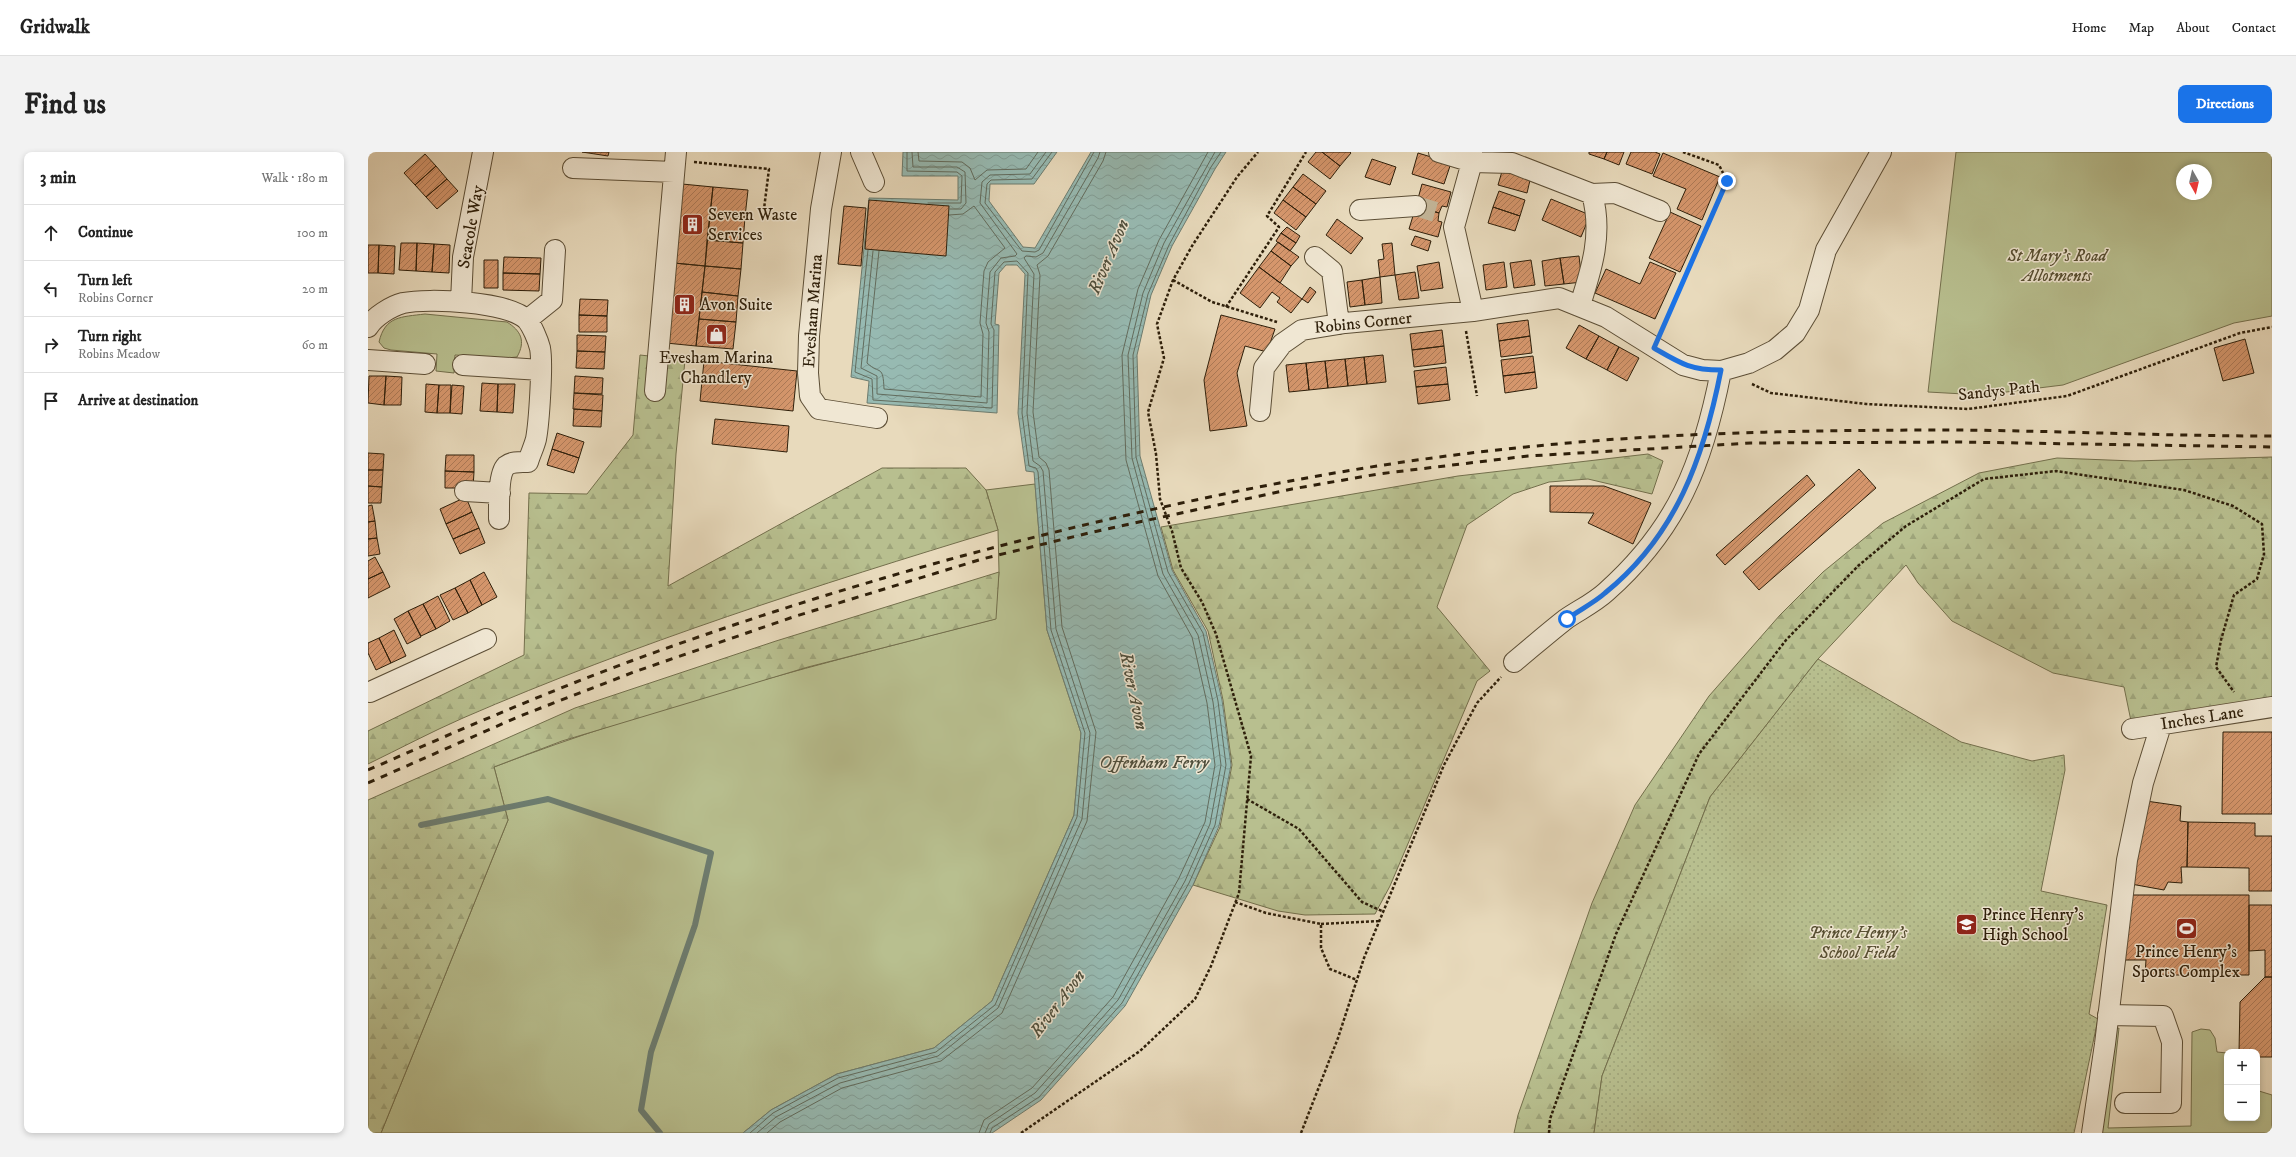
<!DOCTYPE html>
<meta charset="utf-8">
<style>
:root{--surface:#fff;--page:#f2f2f2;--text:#222;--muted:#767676;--line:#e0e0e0;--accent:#1a73e8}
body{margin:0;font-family:"IM FELL DW Pica",serif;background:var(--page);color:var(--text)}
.controls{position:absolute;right:12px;bottom:12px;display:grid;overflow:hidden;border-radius:8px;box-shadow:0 2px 6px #0003}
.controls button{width:36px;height:36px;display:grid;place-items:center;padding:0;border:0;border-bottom:1px solid var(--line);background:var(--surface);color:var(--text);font:20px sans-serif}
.compass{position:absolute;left:1808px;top:12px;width:36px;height:36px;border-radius:50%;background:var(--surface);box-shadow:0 2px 6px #0003;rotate:172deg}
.stop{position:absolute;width:12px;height:12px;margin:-9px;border:3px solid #1a73e8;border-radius:50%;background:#fff}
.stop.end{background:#1a73e8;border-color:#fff;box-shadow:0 1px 4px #0008}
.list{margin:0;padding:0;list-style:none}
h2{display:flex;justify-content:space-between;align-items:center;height:52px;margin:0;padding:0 16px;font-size:17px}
h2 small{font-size:13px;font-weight:400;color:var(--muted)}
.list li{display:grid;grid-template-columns:26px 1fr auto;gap:12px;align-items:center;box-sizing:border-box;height:56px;padding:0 16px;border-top:1px solid var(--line)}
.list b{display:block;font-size:15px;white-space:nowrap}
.list p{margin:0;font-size:13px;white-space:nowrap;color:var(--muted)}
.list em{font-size:13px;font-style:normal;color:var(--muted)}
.icon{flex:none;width:22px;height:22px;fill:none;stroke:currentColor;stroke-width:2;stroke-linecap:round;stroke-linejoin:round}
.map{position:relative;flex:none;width:1904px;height:981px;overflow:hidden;border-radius:8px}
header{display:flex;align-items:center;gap:24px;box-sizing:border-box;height:56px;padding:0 20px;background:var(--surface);border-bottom:1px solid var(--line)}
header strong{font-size:19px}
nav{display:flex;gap:22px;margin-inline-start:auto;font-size:14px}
.intro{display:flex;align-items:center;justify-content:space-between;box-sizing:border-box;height:96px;padding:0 24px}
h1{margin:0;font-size:28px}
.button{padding:10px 18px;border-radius:8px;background:var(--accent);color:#fff;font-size:14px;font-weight:700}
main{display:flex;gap:24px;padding:0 24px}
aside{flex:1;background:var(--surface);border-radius:8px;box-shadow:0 2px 6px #0003}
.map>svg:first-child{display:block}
</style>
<header>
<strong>Gridwalk</strong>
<nav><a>Home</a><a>Map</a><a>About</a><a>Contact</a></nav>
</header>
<div class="intro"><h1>Find us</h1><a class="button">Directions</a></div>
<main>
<aside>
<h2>3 min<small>Walk · 180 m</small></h2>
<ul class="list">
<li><svg class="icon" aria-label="ahead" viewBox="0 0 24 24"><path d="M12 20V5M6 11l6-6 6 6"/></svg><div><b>Continue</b></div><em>100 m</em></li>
<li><svg class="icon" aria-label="left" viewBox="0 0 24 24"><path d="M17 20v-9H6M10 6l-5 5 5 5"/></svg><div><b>Turn left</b><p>Robins Corner</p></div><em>20 m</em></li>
<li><svg class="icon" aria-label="right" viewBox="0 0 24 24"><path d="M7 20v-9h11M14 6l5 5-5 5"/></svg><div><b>Turn right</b><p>Robins Meadow</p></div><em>60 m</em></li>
<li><svg class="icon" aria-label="arrive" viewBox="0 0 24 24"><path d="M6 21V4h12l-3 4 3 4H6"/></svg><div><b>Arrive at destination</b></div></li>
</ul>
</aside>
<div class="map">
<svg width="1904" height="981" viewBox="0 0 1904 981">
<defs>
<pattern id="forest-firs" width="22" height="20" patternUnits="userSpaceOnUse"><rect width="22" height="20" fill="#b8bf8f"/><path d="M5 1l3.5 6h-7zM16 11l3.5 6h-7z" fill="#9ea47a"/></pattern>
<pattern id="park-dots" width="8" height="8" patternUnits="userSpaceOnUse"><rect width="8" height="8" fill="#b8bf8f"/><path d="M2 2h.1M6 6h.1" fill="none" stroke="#9ea47a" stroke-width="1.8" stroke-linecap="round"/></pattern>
<pattern id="water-waves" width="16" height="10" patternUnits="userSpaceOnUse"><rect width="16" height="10" fill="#97bab2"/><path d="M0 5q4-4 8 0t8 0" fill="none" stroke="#829f98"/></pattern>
<pattern id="building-hatch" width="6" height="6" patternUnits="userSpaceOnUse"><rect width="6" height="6" fill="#d5966c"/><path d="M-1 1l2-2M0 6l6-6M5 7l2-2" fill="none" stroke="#ad7a57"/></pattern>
</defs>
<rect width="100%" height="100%" fill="#e8dabc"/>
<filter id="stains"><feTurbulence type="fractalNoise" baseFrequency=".005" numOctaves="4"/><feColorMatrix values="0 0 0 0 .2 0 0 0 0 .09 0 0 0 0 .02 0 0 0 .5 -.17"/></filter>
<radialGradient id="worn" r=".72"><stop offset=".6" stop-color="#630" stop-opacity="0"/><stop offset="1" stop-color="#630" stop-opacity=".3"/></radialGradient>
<path fill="#b8bf8f" stroke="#736f4c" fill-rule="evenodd" d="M1588 0H1904V164L1866 171 1695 233 1614 243 1560 240ZM1814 18H1838V42H1814Z
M57 162 139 170C153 179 158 189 149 205L138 206 87 203 86 221 68 219 69 202 23 198 16 196 11 190C17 164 33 165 57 162Z
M667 332 679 478 713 581 706 663 624 849 566 896 469 922 403 958 375 981H13L140 668 126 615C288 553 459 510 627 467L631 420 630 378 618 338Z
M1751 876 1740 976 1823 974 1824 880 1833 877 1842 878 1847 886 1849 900 1859 901V966H1889V936L1891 939 1904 943V981H1724L1739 881Z"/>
<path fill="url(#forest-firs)" stroke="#736f4c" d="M272 203 317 208 308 302 300 434 514 316H598L618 338 630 378C449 433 268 491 95 566 63 580 31 597 0 612V579L156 503 161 341 219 342 265 283Z
M1280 302 1295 309 1284 342 1220 327 1181 330 1145 342 1099 373 1069 455 1122 519 1109 529 1022 734 1007 762 937 763 910 759 825 733 852 675 864 613 855 548 840 479 805 418 793 375 1090 324Z
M1904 305V548L1763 569 1756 535 1685 521 1584 469 1550 431 1538 413 1450 507 1342 645 1234 924 1226 981H1146L1150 963 1224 751 1267 653 1341 544 1412 463 1455 420 1515 371 1611 321 1689 306 1766 309Z
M631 420 628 467 440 515 194 589 126 615 140 668 13 981H0V648L207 556 408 489Z"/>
<path fill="url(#park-dots)" stroke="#736f4c" d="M1450 507 1593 590 1664 609 1696 603 1697 618 1673 739 1739 753 1721 862 1730 867 1706 981H1226L1234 924 1342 645Z"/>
<path fill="url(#water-waves)" stroke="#6d7c6f" d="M535 0H689L666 32H622L621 49 655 95 667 96 723 0H858L847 17 804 94 783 143 769 203 772 304 804 418 838 479 854 548 863 613 851 674 825 733 757 854 673 948 624 981H375L403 958 469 922 566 896 624 849 706 663 713 581 679 478 666 320 658 319 650 261 657 122 649 113H638L631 121 627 172 631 173 629 261 499 251 501 229 483 225 501 46 590 48V24H534Z"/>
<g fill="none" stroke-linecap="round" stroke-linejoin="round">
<path stroke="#626c5e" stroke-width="1" d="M539 0V19L589 20 594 24 593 51H560
M544 0 545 15H589L597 20 598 51 593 57H582
M550 0 551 9 594 10 602 16 607 28 619 18 658 17 670 0
M684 0 664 27 623 28 619 32 617 51 654 99 667 100 671 98 726 0
M505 99 493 216 509 224V242L619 251 621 180 618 171 622 120 633 106 647 104 649 102 612 51 614 30 622 23 662 22 678 0
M511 99 499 211C512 223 515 212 516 237L613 245 615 182 612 171 616 119 620 110 637 96 606 54 595 62 581 63
M382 981 405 961 470 926 568 900 627 853 709 665 717 581 683 478 670 320 668 316 661 314 654 261 660 121 649 109 636 110 627 120 623 172 626 178 624 256 505 248 504 227 487 220 500 98
M389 981 408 965 472 931 570 904 630 856 714 667 722 581 688 477 675 319 672 314 665 309 659 261 666 122 656 106 658 104 668 105 675 101 730 6 732 0
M399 981 412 970 474 936 573 909 634 861 719 669 728 580 694 475 681 318 678 311 671 305 665 260 672 123 669 113 680 104 735 9 738 0
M611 981 616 968 664 936 745 845 811 726 837 670 847 613 839 551 824 485 790 424 758 308 754 203 770 137 791 88 840 0
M617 981 621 972 667 941 750 848 817 729 842 672 853 613 845 550 830 483 795 422 764 306 760 203 775 141 796 91 847 0
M622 981 624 976 671 945 754 851 821 731 847 673 858 613 850 549 835 481 800 420 768 305 765 203 780 142 801 93 843 15 853 0"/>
<path stroke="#6d7c6f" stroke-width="6" d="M53 673 180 647 343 701 327 773 283 900 273 958 292 981"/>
</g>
<path fill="url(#building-hatch)" stroke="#2e1f0a" d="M214 0H241L240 4Z
M948 0H954L972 14 962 27 940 10Z
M954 0H982L983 1 972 14Z
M1221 0H1239L1236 7 1221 2Z
M1239 0H1256L1251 13 1236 7Z
M1263 0H1287L1292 2 1284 22 1258 12Z
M1050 1 1083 11 1076 32 1044 22Z
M1295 1 1352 25 1334 68 1309 57 1318 37 1285 24Z
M57 2 68 14 47 33 36 21Z
M1004 7 1028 15 1022 33 997 25Z
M68 14 79 27 58 45 47 33Z
M1135 16 1163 24 1159 41 1130 33Z
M935 22 958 39 948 52 925 35Z
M79 27 90 39 69 57 58 45Z
M314 32 345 35 337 114 306 111Z
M1054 32 1083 40 1079 55 1074 54 1071 61 1048 54Z
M345 35 380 38 377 65 342 61Z
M925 35 948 52 938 65 915 48Z
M1131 39 1157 48 1152 64 1125 55Z
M1183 47 1222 63 1213 85 1174 68Z
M501 48 581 54 578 104 497 97Z
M915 48 938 65 928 78 906 61Z
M476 54 498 56 493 114 470 112Z
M1048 54 1071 61 1070 69 1074 70 1070 85 1041 77Z
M1125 55 1152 64 1147 79 1120 71Z
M1302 60 1333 74 1312 120 1281 106Z
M342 61 377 65 375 91 339 88Z
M969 67 995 86 983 102 958 83Z
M919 75 932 84 928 91 913 81Z
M913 81 928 91 922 99 908 89Z
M1047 84 1063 89 1060 99 1043 93Z
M339 88 375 91 373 117 337 114Z
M910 90 931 105 923 114 903 99Z
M33 91H49L48 119 31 118Z
M49 91 66 92 64 120 48 119Z
M1024 91 1027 123 1012 125 1010 108 1016 107 1014 92Z
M66 92 82 93 81 121 64 120Z
M0 93H11L10 121H0Z
M11 93 27 94 26 122 10 121Z
M903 99 923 114 912 131 891 115Z
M1211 104 1214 130 1196 132 1192 106Z
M136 105 173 106 172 122 135 121Z
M1192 106 1196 132 1177 134 1174 109Z
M116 108H130V136H116Z
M1163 108 1167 133 1146 136 1142 111Z
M1071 110 1075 136 1053 139 1049 114Z
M1136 110 1139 135 1118 138 1115 113Z
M1282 110 1308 121 1287 167 1227 141 1238 117 1272 132Z
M306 111 337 114 328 194 298 191Z
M337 114 373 117 370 144 334 140Z
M891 115 934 147 923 161 909 150 912 146 904 140 892 156 872 141Z
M1047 120 1051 146 1031 148 1027 123Z
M135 121 172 122 171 139 135 138Z
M1012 125 1014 151 997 153 994 128Z
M994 128 997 153 982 155 979 130Z
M942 135 948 140 940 151 934 147Z
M334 140 370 144 368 170 331 167Z
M212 147 240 148 239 164 211 163Z
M211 163 239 164V180H211Z
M853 163 907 177 899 200 877 194 869 221 879 274 842 279 836 228Z
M331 167 368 170 365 197 328 194Z
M1160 168 1162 184 1131 189 1129 172Z
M1211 173 1231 184 1218 207 1198 196Z
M1074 178 1076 194 1044 198 1042 182Z
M209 183 238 184 237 200 209 199Z
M1162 184 1164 201 1133 205 1131 189Z
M1231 184 1251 195 1239 218 1218 207Z
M1877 187 1886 221 1855 229 1846 196Z
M1076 194 1078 211 1046 215 1044 198Z
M1251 195 1271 206 1259 229 1239 218Z
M209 199 237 200 236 217 208 216Z
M1015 203 1018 230 999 232 996 205Z
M1165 204 1167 220 1135 224 1133 208Z
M996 205 999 232 980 234 977 207Z
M977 207 980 234 960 236 957 209Z
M336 209 429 219 425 259 332 249Z
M957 209 960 236 941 238 938 211Z
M938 211 941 238 921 240 918 213Z
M1078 215 1080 232 1048 235 1046 219Z
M1167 220 1169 236 1137 241 1135 224Z
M1 224H18L16 253 0 251Z
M18 224 34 225 33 253H16Z
M207 224 235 226 234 242 206 241Z
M114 231 130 232 129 260 112 259Z
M58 232 71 233 69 261 57 260Z
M130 232H147L145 261 129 260Z
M1080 232 1082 248 1050 252 1048 235Z
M71 233H83L82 261H69Z
M84 233 96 234 94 262 82 261Z
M206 241 235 243 234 259 205 257Z
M206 257 234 259 233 275 205 274Z
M347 267 421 274 419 300 344 292Z
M189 281 216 290 211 306 184 297Z
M184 297 211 306 206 321 179 313Z
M0 301 16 302 15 318H0Z
M78 303H106V320L77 319Z
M1491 317 1508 336 1391 438 1375 420Z
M0 318H15L14 335 0 334Z
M77 319 106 320 105 336H77Z
M1439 323 1447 333 1357 413 1348 403Z
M0 334 14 335 13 351H0Z
M1182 334H1236L1283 351 1265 392 1220 371 1226 361 1182 360Z
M98 345 104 360 78 372 72 357Z
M4 353 7 369 0 370V354Z
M104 360 111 376 85 387 78 372Z
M7 369 9 386 0 387V370Z
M111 376 117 391 92 402 85 387Z
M9 386 12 402 0 404V387Z
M7 405 15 420 0 427V409Z
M15 420 22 435 0 446V427Z
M116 420 129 445 114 453 102 428Z
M102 428 114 453 100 461 87 436Z
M87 436 100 461 85 468 72 443Z
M70 444 82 469 68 477 55 452Z
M55 452 68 477 53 484 40 459Z
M40 459 53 485 39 492 26 467Z
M26 478 38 504 23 511 11 486Z
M11 486 23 511 8 518 0 501V491Z
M1855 580H1904V662H1854Z
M1778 649 1813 654 1812 669 1820 670 1819 715H1813L1814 731 1800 730 1796 738 1763 732Z
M1820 670 1887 671V684H1904V739H1881V716L1819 715Z
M1755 743H1881V823H1777L1778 808H1755Z
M1881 753H1904V825H1897V798L1881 799Z
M1897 825H1904V905H1889V900H1871L1872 850Z"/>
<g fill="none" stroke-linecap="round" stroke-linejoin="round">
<path stroke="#c3b598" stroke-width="20" stroke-dasharray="20 10" stroke-linecap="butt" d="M1048 54 1071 61"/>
<defs>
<path id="minor" d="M463 0 453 57 441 184 440 221 442 244 451 257 509 266
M493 0 506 30
M1071 0 1104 10 1144 11 1224 42C1235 81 1224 116 1212 153
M1104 0V10L1086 75 1105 159 1191 146 1238 165 1315 213 1334 218 1353 219 1381 211 1407 198 1427 181 1441 158 1458 98 1513 0
M205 16 306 20
M1224 42 1247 41 1292 59
M992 58 1048 54
M947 105 964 119 971 172
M93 150 95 105 115 0
M159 168 184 148 187 98
M0 175C6 165 23 154 35 151 60 146 140 149 159 168 164 174 170 188 172 196 175 212 171 271 168 287 166 295 162 303 160 310 153 310 144 309 138 314 130 322 131 355 131 367
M0 208 57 212
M95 213 173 218
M287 239 308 0
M892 259 896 216 914 192 934 178 977 171 1105 159
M97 339 132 341
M1146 510C1163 496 1180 481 1198 467 1211 458 1226 451 1238 440 1310 376 1335 311 1353 219
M2 540 118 487
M1764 577 1904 555
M1740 863 1795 864 1804 890 1803 951H1757
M1724 981 1737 892 1759 708 1775 631 1793 573"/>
</defs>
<use href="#minor" stroke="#5c4e36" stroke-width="22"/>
<path stroke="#2e1f0a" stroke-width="2.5" stroke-dasharray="3 2" stroke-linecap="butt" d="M326 10 401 17 396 57
M805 128 844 150 909 170
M858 155 911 75 899 64 938 0
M1294 177 1359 29 1351 13 1315 0
M1098 179 1109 244
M1384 232 1403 241 1498 252 1600 257 1699 244 1872 181 1904 175
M879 647 931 677 994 750 1016 760
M867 750 898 761 953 772V796L962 817 989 828
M953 772 1012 769
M653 981 772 899 827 847 843 814 871 741 883 604 848 482 834 450 813 416 804 379 792 347 788 302 780 260 796 206 789 172 805 128 824 94 869 25 890 0
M933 981 970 886 996 806 1076 613 1109 551 1133 525
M1181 981 1182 967 1248 782 1331 602 1418 488 1490 414 1538 374 1616 327 1688 319 1816 338 1865 354 1894 372 1896 402 1889 427 1866 443 1853 488 1848 515 1866 540"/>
<use href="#minor" stroke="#f0e7d3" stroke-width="20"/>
<path stroke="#2e1f0a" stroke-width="3" stroke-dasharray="7 7" stroke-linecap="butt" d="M0 618C87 580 174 542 263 509 435 446 612 395 791 356 912 329 1034 307 1158 295 1301 280 1446 278 1590 278 1695 279 1799 284 1904 284
M0 631 152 564 266 520 425 465 614 407 725 380 924 337 1010 322 1160 304 1383 291 1590 290 1904 295"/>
</g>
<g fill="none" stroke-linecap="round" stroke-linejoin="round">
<path stroke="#1a73e8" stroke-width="5" d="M1199 467C1211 458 1226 451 1237 441 1308 384 1336 305 1353 218 1322 218 1312 211 1286 196L1359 29"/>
</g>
<defs>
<symbol id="building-square" viewBox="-11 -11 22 22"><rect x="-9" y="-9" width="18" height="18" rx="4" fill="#8f2418" stroke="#f0e7d3"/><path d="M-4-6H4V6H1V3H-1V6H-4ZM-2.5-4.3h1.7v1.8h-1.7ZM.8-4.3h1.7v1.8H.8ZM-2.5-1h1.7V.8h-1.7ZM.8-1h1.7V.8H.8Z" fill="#fff"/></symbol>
<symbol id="shop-square" viewBox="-11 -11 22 22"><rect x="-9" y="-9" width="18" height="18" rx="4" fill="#8f2418" stroke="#f0e7d3"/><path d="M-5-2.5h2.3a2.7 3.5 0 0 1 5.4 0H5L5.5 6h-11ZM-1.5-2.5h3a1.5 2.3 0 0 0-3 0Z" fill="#fff"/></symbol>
<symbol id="school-square" viewBox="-11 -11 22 22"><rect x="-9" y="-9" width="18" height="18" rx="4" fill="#8f2418" stroke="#f0e7d3"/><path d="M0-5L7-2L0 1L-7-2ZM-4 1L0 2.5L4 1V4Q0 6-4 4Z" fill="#fff"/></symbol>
<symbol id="stadium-square" viewBox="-11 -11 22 22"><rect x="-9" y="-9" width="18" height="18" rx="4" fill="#8f2418" stroke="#f0e7d3"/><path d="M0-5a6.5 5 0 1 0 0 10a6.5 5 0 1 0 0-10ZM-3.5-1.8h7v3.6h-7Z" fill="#fff"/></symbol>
</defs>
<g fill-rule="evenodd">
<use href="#building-square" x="312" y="60" width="25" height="25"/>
<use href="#building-square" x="304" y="140" width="25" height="25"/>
<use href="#shop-square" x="336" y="170" width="25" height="25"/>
<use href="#school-square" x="1586" y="760" width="25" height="25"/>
<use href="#stadium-square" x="1806" y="764" width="25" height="25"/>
</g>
<g text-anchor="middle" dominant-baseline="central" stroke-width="3" stroke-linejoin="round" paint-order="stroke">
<g font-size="17" fill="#2e1f0a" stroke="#f0e7d3" text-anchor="start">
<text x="340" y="63">Severn Waste<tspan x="340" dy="20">Services</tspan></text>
<text x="332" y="153">Avon Suite</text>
<text x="348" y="206" text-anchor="middle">Evesham Marina<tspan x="348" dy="20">Chandlery</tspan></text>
<text x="1614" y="763">Prince Henry's<tspan x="1614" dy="20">High School</tspan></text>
<text x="1818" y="800" text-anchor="middle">Prince Henry's<tspan x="1818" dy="20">Sports Complex</tspan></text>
</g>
<g font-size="17" fill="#2e1f0a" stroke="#f0e7d3">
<text transform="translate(103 75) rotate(-80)">Seacole Way</text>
<text transform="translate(445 159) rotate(-86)">Evesham Marina</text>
<text transform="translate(995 171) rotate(-6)">Robins Corner</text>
<text transform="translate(1631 239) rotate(-6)">Sandys Path</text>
<text transform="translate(1834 566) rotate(-9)">Inches Lane</text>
</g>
<g font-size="17" font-style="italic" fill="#574f32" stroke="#f0e7d3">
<text x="1689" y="104">St Mary's Road<tspan x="1689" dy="20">Allotments</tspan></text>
<text x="1490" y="781">Prince Henry's<tspan x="1490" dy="20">School Field</tspan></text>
</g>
<g font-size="18" font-style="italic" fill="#4e4e3c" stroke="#f0e7d3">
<text transform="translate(741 105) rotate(-67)">River Avon</text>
<text transform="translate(765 539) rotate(78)">River Avon</text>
<text x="786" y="611">Offenham Ferry</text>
<text transform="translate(690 852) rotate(-53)">River Avon</text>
</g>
</g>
<rect width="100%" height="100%" filter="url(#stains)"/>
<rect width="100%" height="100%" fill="url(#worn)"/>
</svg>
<div class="controls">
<button>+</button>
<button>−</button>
</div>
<svg class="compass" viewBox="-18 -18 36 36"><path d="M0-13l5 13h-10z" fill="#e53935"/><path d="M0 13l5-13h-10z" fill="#767676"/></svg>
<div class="stop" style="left:1199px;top:467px"></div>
<div class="stop end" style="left:1359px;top:29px"></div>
</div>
</main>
